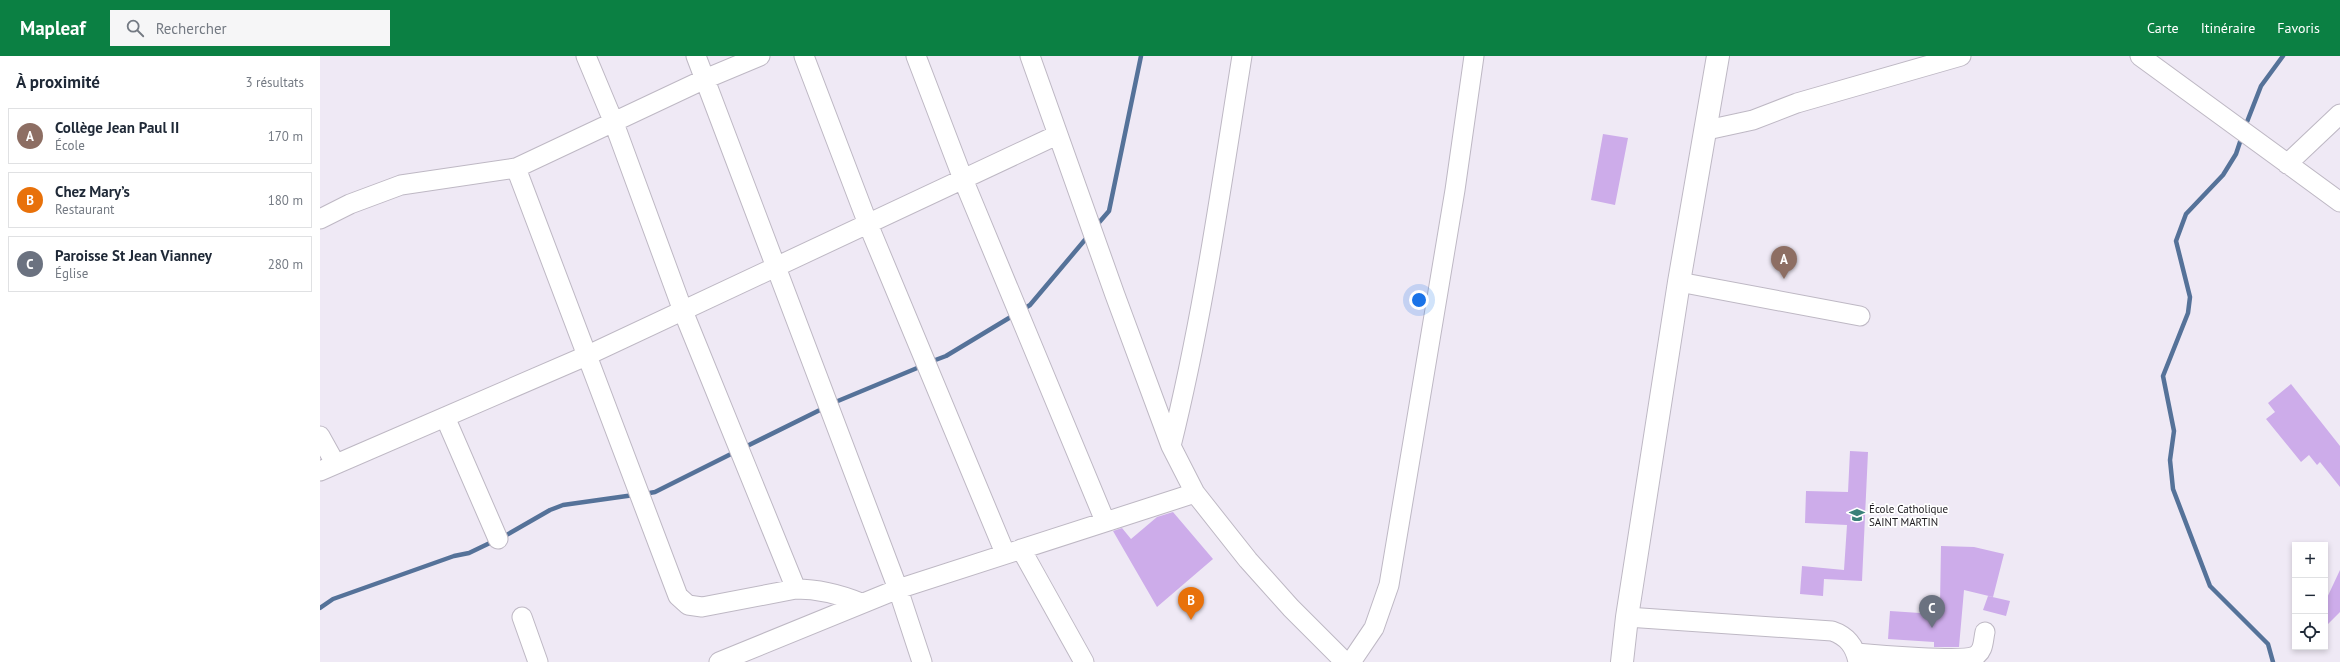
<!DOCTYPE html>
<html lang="fr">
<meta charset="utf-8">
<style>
:root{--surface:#fff;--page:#f6f6f7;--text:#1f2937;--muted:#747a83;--line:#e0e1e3;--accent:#0b8043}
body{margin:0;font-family:"PT Sans",sans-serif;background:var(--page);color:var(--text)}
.controls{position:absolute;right:12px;bottom:12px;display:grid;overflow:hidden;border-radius:0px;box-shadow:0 2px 6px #0003}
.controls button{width:36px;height:36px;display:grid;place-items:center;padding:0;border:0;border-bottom:1px solid var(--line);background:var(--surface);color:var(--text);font:20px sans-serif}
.you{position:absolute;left:1099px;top:244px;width:14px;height:14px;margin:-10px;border:3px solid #fff;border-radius:50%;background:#1a73e8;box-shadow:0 0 0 6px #1a73e833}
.badge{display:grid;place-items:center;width:26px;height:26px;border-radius:50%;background:var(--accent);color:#fff;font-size:13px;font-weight:700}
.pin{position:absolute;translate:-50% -33px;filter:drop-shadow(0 1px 2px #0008)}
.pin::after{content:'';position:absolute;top:21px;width:14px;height:12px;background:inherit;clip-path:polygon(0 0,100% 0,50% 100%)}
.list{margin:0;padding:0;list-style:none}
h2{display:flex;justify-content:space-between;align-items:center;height:52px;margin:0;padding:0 16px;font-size:17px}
h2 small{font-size:13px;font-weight:400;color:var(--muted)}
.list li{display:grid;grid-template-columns:26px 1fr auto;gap:12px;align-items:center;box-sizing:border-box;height:56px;margin:0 8px 8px;padding:0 8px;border:1px solid var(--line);border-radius:0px}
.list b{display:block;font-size:15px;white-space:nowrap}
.list p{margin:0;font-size:13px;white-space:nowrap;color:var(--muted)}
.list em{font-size:13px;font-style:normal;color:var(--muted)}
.icon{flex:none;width:22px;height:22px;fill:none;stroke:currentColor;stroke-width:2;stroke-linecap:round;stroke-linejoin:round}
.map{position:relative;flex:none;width:2020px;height:606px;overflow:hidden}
header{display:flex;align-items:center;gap:24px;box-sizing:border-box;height:56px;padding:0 20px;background:var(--accent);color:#fff}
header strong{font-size:19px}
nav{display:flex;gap:22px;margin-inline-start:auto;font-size:14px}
.search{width:280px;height:36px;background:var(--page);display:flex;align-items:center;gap:10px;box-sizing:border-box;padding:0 14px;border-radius:0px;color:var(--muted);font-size:15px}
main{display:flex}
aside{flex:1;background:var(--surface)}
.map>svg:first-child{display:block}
</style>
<header>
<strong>Mapleaf</strong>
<div class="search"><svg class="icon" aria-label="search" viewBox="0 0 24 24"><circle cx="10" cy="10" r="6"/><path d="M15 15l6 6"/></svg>Rechercher</div>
<nav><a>Carte</a><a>Itinéraire</a><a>Favoris</a></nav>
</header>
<main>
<aside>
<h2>À proximité<small>3 résultats</small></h2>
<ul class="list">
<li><span class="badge" style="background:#8d6e63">A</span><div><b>Collège Jean Paul II</b><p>École</p></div><em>170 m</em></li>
<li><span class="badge" style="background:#e8710a">B</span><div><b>Chez Mary’s</b><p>Restaurant</p></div><em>180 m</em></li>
<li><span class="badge" style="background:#6b7280">C</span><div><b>Paroisse St Jean Vianney</b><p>Église</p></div><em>280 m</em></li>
</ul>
</aside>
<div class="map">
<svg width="2020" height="606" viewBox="0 0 2020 606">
<rect width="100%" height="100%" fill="#efe9f5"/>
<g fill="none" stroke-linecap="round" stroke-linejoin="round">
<path stroke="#557299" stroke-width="4.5" d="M1925 71 1941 30 1963 0
M1922 80 1916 98 1903 119 1866 158 1856 185 1870 241 1868 257 1843 320 1854 375 1850 404 1853 433 1890 530 1948 588 1953 606
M776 170 789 155 821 0
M702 254 710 249 769 179
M610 306 626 300 694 259
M513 347 602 310
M423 392 504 352
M324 438 335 436 415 396
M183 481 230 454 243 449 314 439
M0 552 13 543 134 500 149 497 174 485"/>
</g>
<path fill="#cdacea" d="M1283 78 1308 82 1295 149 1271 144Z
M1971 328 2020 390V431L2000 406 1997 409 1989 399 1981 406 1946 363 1955 356 1948 347Z
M1530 395 1548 396 1542 525 1504 523 1503 540 1480 538 1482 510 1524 514 1527 469 1485 467 1486 435 1528 436Z
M853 456 893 503 837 551 793 475 802 472 811 483 837 461Z
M1621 490 1654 491 1684 498 1673 541 1644 534 1639 591H1614V586L1568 583 1570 555 1615 558V548H1620Z
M2020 514V556L2005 571V546Z
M1668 540 1690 545 1686 560 1663 554Z"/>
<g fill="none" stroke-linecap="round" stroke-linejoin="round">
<defs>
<path id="minor" d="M266 0 294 67 363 255 476 533C500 533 519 538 541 547
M376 0 578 533 602 606
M484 0 548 168 685 497
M596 0 643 123 785 465
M710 0 795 239 851 390 875 437 928 504 971 552 1025 606
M1820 0 2020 146
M1387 74 1433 64 1477 47 1641 0
M1967 108 2020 58
M196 112 358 540 368 549 382 551 476 533
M0 163 30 148 81 129 196 112 385 23 440 0
M1359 226 1540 260
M125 361 178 483
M0 380 15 407
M851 390C883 261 901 131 922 0
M0 415 266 300 737 79
M701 493 764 606
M202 561 218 606
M1307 561 1512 575C1527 580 1535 590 1538 606
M1536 597C1556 599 1642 606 1655 600 1664 595 1663 585 1665 576
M399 606 578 533 875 437
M1031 606 1054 572 1069 529 1135 134 1154 0"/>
<path id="major" d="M1302 606 1307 561 1359 226 1398 0"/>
</defs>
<use href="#minor" stroke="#beb8c4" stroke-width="21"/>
<use href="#major" stroke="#beb8c4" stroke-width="24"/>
<use href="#minor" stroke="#fff" stroke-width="19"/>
<use href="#major" stroke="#fff" stroke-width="22"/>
</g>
<defs>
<symbol id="school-bare" viewBox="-9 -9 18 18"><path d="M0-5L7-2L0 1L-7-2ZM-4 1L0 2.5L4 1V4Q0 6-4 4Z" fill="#398079" stroke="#fff" stroke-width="2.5" paint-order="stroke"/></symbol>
</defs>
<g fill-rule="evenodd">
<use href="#school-bare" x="1526" y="448" width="22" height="22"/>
</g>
<g text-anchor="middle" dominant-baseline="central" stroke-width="3.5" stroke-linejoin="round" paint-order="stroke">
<g font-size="11" fill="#1b181d" stroke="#fff" text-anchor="start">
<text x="1549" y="453">École Catholique<tspan x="1549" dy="13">SAINT MARTIN</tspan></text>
</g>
</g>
</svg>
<div class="controls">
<button>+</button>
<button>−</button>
<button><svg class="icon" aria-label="locate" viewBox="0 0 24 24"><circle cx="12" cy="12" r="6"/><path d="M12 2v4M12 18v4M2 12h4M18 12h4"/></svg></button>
</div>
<div class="you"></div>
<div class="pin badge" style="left:1464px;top:223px;background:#8d6e63">A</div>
<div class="pin badge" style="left:871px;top:564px;background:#e8710a">B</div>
<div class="pin badge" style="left:1612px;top:572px;background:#6b7280">C</div>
</div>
</main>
